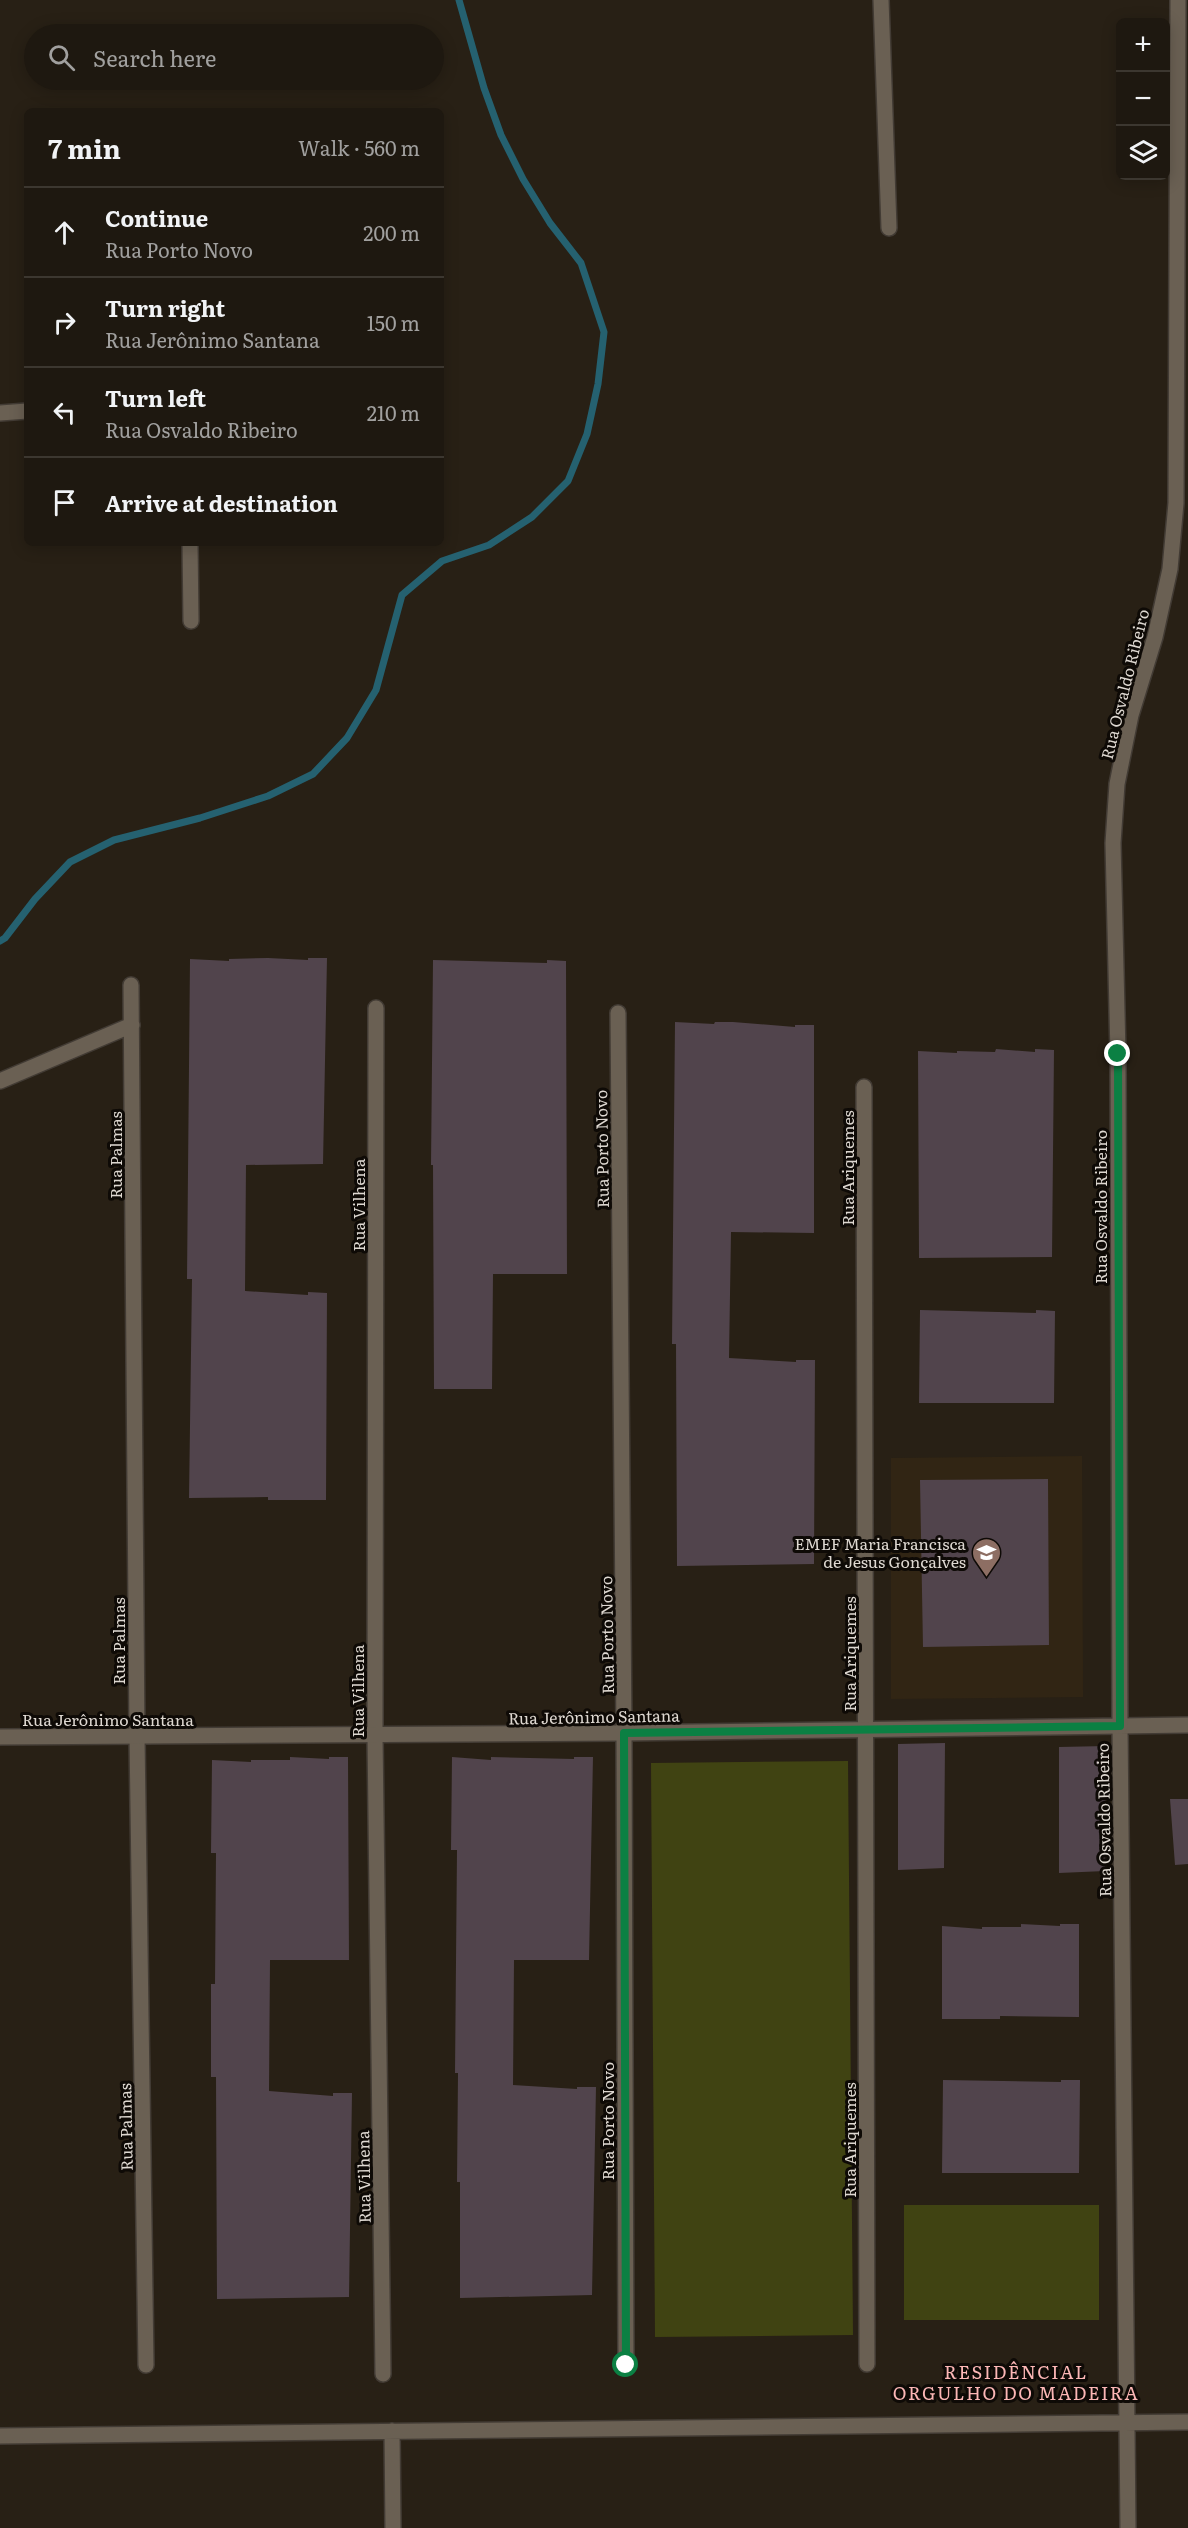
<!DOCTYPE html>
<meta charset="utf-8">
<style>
:root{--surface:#1e1810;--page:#2b251e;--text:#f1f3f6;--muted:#a1a09f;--line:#3c3730}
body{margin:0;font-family:Literata,serif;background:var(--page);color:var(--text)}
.controls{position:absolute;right:18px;top:18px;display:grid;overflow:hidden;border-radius:9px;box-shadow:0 3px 15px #0003}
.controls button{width:54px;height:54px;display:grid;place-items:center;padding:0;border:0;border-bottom:2px solid var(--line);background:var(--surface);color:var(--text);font:30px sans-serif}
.stop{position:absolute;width:18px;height:18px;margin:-14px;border:4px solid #0b8043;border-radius:50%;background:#fff}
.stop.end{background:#0b8043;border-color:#fff;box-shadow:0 2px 6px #0008}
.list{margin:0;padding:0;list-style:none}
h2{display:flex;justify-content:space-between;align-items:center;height:78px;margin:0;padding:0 24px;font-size:26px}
h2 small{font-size:20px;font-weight:400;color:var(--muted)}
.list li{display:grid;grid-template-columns:39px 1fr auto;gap:18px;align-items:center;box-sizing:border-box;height:90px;padding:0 24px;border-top:2px solid var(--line)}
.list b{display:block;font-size:22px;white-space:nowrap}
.list p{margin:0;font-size:20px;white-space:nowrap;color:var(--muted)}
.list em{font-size:20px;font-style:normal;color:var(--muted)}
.icon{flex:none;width:33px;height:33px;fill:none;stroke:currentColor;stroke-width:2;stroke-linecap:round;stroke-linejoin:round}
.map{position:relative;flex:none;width:1188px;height:2528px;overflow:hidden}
.search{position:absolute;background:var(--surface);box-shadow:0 3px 15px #0003;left:24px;top:24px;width:420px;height:66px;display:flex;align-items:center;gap:15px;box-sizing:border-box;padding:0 21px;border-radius:33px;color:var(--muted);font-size:22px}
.panel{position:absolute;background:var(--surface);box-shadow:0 3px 15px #0003;left:24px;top:108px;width:420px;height:438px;border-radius:9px}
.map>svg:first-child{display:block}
</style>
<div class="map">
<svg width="1188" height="2528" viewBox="0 0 1188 2528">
<rect width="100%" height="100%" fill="#282015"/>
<path fill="#312514" d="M1082 1456 1083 1697 891 1699V1458Z"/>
<path fill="#404312" d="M848 1761 853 2335 655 2337 651 1763Z
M904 2205H1099V2320H904Z"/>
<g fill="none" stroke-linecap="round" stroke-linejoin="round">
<path stroke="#256170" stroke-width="7" d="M0 941 5 938 35 899 70 862 114 840 200 818 268 796 313 774 347 738 376 690 402 595 442 561 489 545 532 517 568 481 587 434 598 384 604 332 581 263 550 223 523 179 501 135 484 88 459 0"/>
</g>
<path fill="#51444c" d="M268 958 308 960V958H327L323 1164 246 1165 245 1291 308 1295V1292L327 1293 326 1500H268V1497L189 1498 192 1279H187L190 959 229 961V959Z
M433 960 547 963V960L566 961 567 1274H493L492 1389H434L433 1165H431Z
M675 1022 714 1024 715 1022H733L795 1027V1025H814V1233L731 1232 729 1358 796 1362V1360H815L814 1564 677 1566 676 1344H672Z
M996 1049 1035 1052V1049L1054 1050 1052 1257 919 1258 918 1051 957 1053V1051L995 1052Z
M920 1310 1036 1313V1310L1055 1311 1054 1403H919Z
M1048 1479 1049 1645 923 1647 920 1480Z
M945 1743 944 1868 898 1870V1744Z
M1106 1746 1105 1871 1059 1873V1747Z
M290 1757 329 1759V1757H348L349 1960H270L269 2091 333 2096V2093H352L349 2297 217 2299 216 2077H211V1984H215L216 1853H211L212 1760 251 1762V1760H290Z
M452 1757 491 1760V1757L574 1759V1757H593L589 1960H514L513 2085 577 2089V2087H596L592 2295 460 2298V2182H457L458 2073H455L457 1850H451Z
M1170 1799H1188V1864L1175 1865Z
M1021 1924 1060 1926V1924H1079V2017L1000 2016V2019H942V1926L982 1929V1927H1021Z
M943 2080 1061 2082V2080H1080L1079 2173H942Z"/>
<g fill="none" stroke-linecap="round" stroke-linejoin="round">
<defs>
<path id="minor" d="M881 0 889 228
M0 413 27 411
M190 543 191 621
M131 985 137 1737 146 2365
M376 1008 375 1736 383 2374
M618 1013 624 1733 626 2365
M0 1081 132 1025
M864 1087 867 2364
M392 2431 393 2528
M0 2436 1188 2422
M1128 2528 1120 1726 1188 1725"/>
<path id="tertiary" d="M0 1737 624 1733 1120 1726 1118 1054 1113 843 1117 784 1131 715 1155 637 1170 569 1176 503 1178 0"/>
</defs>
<use href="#minor" stroke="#423b34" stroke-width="18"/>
<use href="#tertiary" stroke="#423b34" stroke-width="18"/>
<use href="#minor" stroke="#6a6053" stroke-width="15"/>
<use href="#tertiary" stroke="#6a6053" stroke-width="15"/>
</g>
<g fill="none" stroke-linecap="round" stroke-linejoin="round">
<path stroke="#0b8043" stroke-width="8" d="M626 2365 624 1733 1120 1726 1118 1054"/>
</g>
<defs>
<symbol id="school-pin" viewBox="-11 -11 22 30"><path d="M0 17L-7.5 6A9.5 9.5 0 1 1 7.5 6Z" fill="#8d6e63" stroke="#0e0a06"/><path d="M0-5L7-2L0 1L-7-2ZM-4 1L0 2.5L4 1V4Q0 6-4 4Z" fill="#fff"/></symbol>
</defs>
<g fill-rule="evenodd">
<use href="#school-pin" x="970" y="1536" width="33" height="45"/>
</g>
<g text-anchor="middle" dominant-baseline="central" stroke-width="6" stroke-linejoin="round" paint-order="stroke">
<g font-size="16" fill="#ded8d1" stroke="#0e0a06">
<text transform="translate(1124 684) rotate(-76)">Rua Osvaldo Ribeiro</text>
<text transform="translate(601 1149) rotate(-91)">Rua Porto Novo</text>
<text transform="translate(115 1155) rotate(-90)">Rua Palmas</text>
<text transform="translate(847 1168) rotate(-90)">Rua Ariquemes</text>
<text transform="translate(358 1205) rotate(-90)">Rua Vilhena</text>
<text transform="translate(1100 1207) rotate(-90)">Rua Osvaldo Ribeiro</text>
<text transform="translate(606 1635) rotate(-91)">Rua Porto Novo</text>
<text transform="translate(118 1641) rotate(-90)">Rua Palmas</text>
<text transform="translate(849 1654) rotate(-90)">Rua Ariquemes</text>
<text transform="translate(357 1691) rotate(-90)">Rua Vilhena</text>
<text transform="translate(594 1716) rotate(-1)">Rua Jerônimo Santana</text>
<text x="108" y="1719">Rua Jerônimo Santana</text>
<text transform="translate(1103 1820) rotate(-91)">Rua Osvaldo Ribeiro</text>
<text transform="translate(607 2121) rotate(-90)">Rua Porto Novo</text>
<text transform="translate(125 2127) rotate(-91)">Rua Palmas</text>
<text transform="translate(849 2140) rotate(-90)">Rua Ariquemes</text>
<text transform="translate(363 2177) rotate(-91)">Rua Vilhena</text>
</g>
<g font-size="16" fill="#ded8d1" stroke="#0e0a06" text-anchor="end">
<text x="966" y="1543">EMEF Maria Francisca<tspan x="966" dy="18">de Jesus Gonçalves</tspan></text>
</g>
<g font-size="18" letter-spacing="1.5" fill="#fcb7b6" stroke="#0e0a06">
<text x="1016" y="2371">RESIDÊNCIAL<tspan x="1016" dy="21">ORGULHO DO MADEIRA</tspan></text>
</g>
</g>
</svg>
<div class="controls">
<button>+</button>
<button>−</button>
<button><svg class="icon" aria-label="layers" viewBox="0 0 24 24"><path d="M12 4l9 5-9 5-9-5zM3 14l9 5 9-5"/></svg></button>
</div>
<div class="stop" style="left:626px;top:2365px"></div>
<div class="stop end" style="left:1118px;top:1054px"></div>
<div class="search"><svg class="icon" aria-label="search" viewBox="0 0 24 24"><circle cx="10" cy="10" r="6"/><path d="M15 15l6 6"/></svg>Search here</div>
<section class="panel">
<h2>7 min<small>Walk · 560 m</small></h2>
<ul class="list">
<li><svg class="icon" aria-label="ahead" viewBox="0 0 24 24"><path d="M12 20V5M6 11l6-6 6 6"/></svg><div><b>Continue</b><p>Rua Porto Novo</p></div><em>200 m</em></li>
<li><svg class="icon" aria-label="right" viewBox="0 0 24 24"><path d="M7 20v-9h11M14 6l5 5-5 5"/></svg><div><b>Turn right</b><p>Rua Jerônimo Santana</p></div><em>150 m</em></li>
<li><svg class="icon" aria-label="left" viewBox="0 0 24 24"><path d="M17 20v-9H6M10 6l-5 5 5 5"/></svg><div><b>Turn left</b><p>Rua Osvaldo Ribeiro</p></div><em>210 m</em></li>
<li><svg class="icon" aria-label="arrive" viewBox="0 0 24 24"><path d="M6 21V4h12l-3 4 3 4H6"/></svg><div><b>Arrive at destination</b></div></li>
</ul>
</section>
</div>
